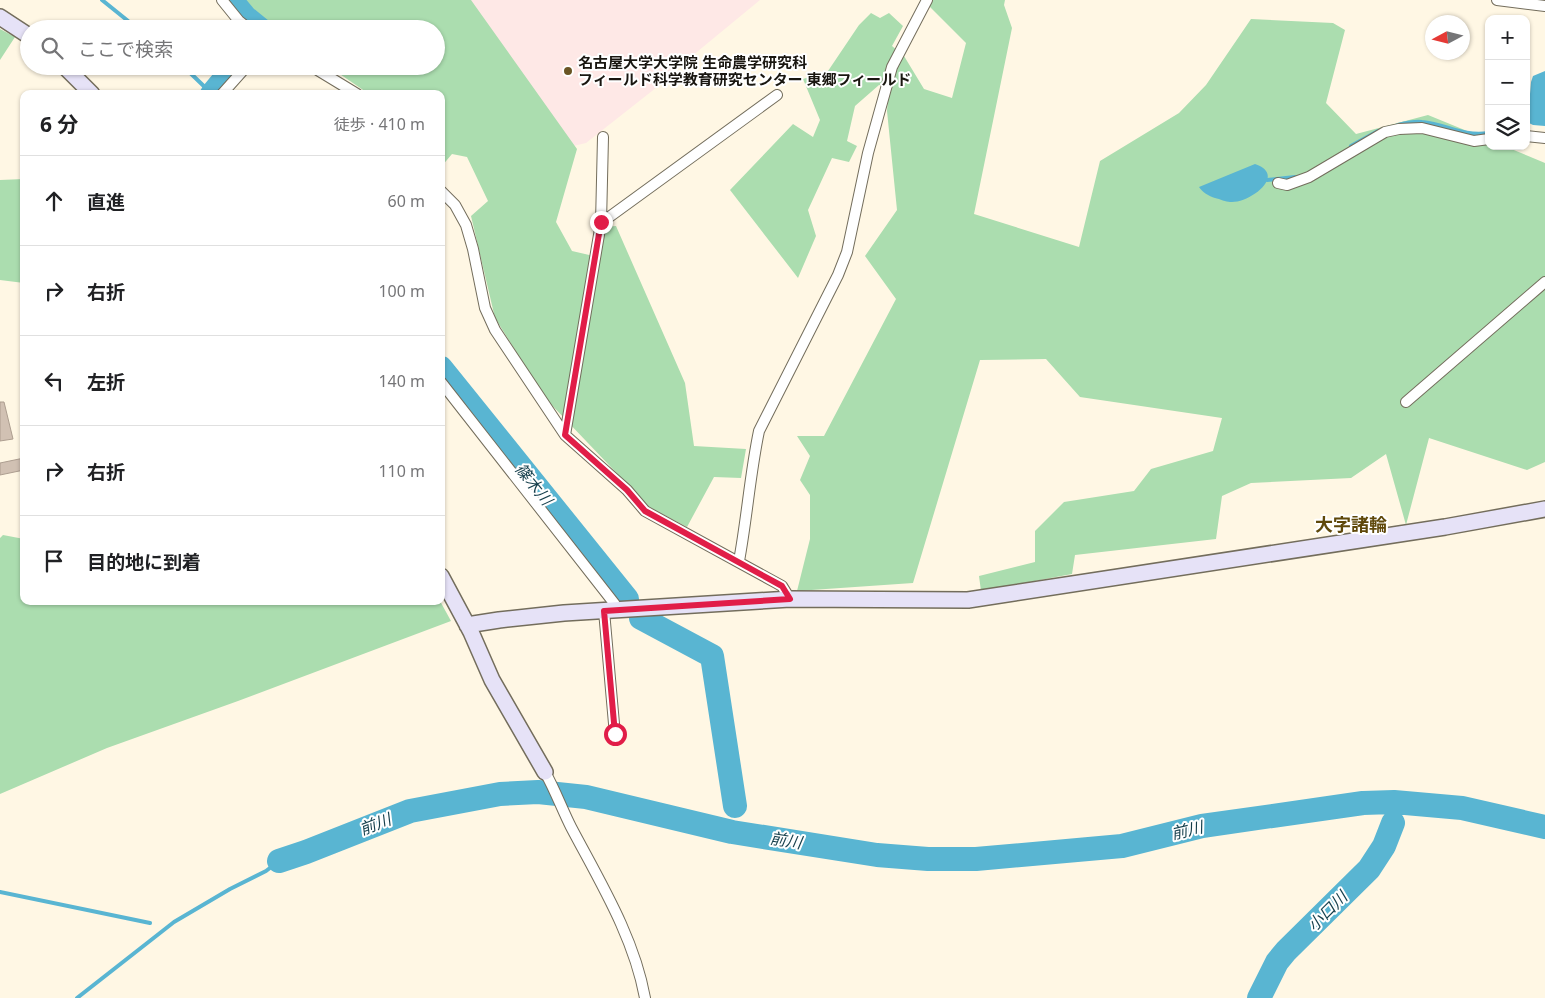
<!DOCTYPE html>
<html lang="ja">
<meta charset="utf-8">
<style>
:root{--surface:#fff;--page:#f6f6f6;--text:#202124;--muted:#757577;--line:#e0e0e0}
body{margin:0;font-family:"Noto Sans","Noto Sans JP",sans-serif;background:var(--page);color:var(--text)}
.controls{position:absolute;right:15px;top:15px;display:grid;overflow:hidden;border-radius:10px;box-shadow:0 1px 4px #0004}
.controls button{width:45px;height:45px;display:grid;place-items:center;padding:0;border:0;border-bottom:1px solid var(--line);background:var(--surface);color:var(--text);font:25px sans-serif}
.compass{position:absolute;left:1425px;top:15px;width:45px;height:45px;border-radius:50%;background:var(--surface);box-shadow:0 1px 4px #0004;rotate:263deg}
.stop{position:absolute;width:15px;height:15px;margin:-11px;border:4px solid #e11d48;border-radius:50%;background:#fff}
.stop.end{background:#e11d48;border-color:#fff;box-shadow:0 1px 5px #0008}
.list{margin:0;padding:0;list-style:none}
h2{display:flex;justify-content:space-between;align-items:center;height:65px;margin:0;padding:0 20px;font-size:21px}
h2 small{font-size:16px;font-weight:400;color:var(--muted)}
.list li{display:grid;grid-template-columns:32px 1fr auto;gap:15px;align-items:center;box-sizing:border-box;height:90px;padding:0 20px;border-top:1px solid var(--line)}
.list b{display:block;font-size:19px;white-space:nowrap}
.list em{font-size:16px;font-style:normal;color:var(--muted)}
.icon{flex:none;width:28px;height:28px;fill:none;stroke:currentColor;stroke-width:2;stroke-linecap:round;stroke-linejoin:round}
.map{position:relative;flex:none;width:1545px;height:998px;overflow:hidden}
.search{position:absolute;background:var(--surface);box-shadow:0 1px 4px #0004;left:20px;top:20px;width:425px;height:55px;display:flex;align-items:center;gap:12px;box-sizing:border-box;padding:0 18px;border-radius:28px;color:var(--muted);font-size:19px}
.panel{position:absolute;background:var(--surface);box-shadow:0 1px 4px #0004;left:20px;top:90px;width:425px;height:515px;border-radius:10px}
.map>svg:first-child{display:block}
</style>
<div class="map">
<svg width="1545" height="998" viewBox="0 0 1545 998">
<rect width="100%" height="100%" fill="#fff7e4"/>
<path fill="#fee8e6" d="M424 0H760L686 61 666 80 586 143 552 151 436 37V29Z"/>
<path fill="#abddaf" d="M238 0H471L577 149 556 222 572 251 598 257 603 227 616 226 685 383 694 446 746 449 741 478 714 477 687 527 649 507 545 398 495 318 471 216 488 201 467 157 452 154 441 167V94H369L328 66H436V29H272L245 11Z
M933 0H1005L1004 5 1012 28 974 214 1079 247 1100 161 1179 113 1206 85 1251 19 1333 23 1345 30 1326 103 1356 134 1428 115 1489 140V146H1504L1545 163V462L1527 470 1429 438 1406 525 1386 454 1351 478 1251 483 1222 496 1216 539 1075 555 1072 574 981 591 979 576 1035 562V531L1064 502 1134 491 1151 469 1213 451 1222 418 1080 397 1046 359 980 360 913 583 797 591 810 539V495L800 480 810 456 797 436H824L896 299 865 256 897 210 887 111 889 87 879 85 855 106 847 141 857 146 849 162 832 158 808 210 816 236 798 278 730 190 793 124 813 137 820 120 803 79 828 71 859 25 871 13 880 18 889 13 903 26 892 46 904 56 924 89 952 98 966 43 929 6Z
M0 29 15 37 0 60Z
M24 179V283L0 280V180Z
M3 535 24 539V601H440L451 621 238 701 107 748 0 794V538Z"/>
<path fill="#59b5d2" d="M1545 71V126L1533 125 1529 123 1528 118 1531 82 1533 76Z
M1255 164C1288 175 1249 204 1230 202 1226 202 1220 199 1215 198 1209 196 1202 192 1199 187Z"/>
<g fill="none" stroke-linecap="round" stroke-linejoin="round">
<path stroke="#59b5d2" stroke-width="4" d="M102 0 138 29
M183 66 211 93
M1398 125C1406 123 1414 121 1422 122 1447 124 1461 137 1489 133
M1351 146 1378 131
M1267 180 1295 177
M0 892 150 923
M77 998 174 922 230 889 266 871 279 861"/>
<path stroke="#59b5d2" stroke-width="24" d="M231 0 245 17 260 29
M212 94 235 66
M441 368 627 599
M641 618 712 656 735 806
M279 861 306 852 410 811 500 794 538 792 586 797 732 832 877 855 928 859H976L1122 846 1202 826 1363 803 1394 802 1462 808 1545 827
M1259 998 1277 962 1286 951 1369 869 1384 846 1393 823"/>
</g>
<path fill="#d1c1b3" stroke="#ad9e90" d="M0 402H4L13 439 0 441Z
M24 458V470L0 475V463Z"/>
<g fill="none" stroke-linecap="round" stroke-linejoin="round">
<defs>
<path id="street" d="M222 0 239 21 249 29
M1497 0 1545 6
M311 66 357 94
M222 94 247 66
M1526 136 1545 138
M1278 183 1287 185 1309 177 1385 132 1399 129 1422 128 1474 141 1489 139
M441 191 455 205 466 225 473 249 485 308 495 330 565 435 627 490 645 511 782 586 790 599
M601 223 777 95
M441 382 614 603 618 610
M1406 402 1545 282
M565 435 601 223 603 137
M739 561C747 518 750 474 759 431L838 275 847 252 868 153 892 67 927 0
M604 611 615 735
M545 772C555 790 562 809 571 827 600 882 634 937 645 998"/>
<path id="secondary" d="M0 17 29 36
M64 66 92 94
M441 576 471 632 492 680 545 772
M467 625 499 620 564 613 790 599 968 600 1445 527 1545 509"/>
</defs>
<use href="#street" stroke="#736d5c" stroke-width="12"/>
<use href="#secondary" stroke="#736d5c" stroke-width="18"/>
<use href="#street" stroke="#fff" stroke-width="10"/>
<use href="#secondary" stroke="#e6e2f7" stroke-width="15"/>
</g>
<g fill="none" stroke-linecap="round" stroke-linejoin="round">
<path stroke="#e11d48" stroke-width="6" d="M601 222 565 435 627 490 645 511 782 586 790 599 604 611 615 734"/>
</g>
<circle fill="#6a5524" stroke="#fff" stroke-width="2" cx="568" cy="71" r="5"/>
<g text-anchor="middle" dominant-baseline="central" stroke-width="4" stroke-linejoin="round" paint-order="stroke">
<g font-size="15" font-weight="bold" fill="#191610" stroke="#fff" text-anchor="start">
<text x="578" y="62">名古屋大学大学院 生命農学研究科<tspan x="578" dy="17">フィールド科学教育研究センター 東郷フィールド</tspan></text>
</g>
<g font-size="16" font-style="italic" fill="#143e4b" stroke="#fff">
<text transform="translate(534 484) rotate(51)">篠木川</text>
<text transform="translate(375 824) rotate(-21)">前川</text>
<text transform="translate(1187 830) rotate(-13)">前川</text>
<text transform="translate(786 840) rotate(9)">前川</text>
<text transform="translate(1327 911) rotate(-45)">小口川</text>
</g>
<g font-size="18" font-weight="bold" fill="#5f480a" stroke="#fff">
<text x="1351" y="524">大字諸輪</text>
</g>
</g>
</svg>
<div class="controls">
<button>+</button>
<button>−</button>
<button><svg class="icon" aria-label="layers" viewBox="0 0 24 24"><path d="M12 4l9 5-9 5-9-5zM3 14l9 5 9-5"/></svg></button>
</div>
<svg class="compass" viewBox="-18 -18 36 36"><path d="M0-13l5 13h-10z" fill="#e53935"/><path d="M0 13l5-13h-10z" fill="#757577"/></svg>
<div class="stop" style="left:615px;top:734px"></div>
<div class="stop end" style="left:601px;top:222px"></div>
<div class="search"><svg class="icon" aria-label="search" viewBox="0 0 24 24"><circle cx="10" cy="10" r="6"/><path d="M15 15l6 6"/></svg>ここで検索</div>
<section class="panel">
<h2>6 分<small>徒歩 · 410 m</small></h2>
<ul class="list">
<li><svg class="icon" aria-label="ahead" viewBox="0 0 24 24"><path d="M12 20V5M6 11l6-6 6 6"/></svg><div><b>直進</b></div><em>60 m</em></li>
<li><svg class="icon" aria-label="right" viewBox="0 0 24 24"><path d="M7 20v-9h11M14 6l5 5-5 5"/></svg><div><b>右折</b></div><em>100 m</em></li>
<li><svg class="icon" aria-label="left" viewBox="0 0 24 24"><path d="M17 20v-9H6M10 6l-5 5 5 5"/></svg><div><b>左折</b></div><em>140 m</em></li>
<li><svg class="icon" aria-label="right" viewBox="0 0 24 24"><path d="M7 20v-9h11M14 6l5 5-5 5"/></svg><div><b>右折</b></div><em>110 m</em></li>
<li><svg class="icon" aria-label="arrive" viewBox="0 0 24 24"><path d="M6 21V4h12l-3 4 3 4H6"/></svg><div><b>目的地に到着</b></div></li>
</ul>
</section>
</div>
